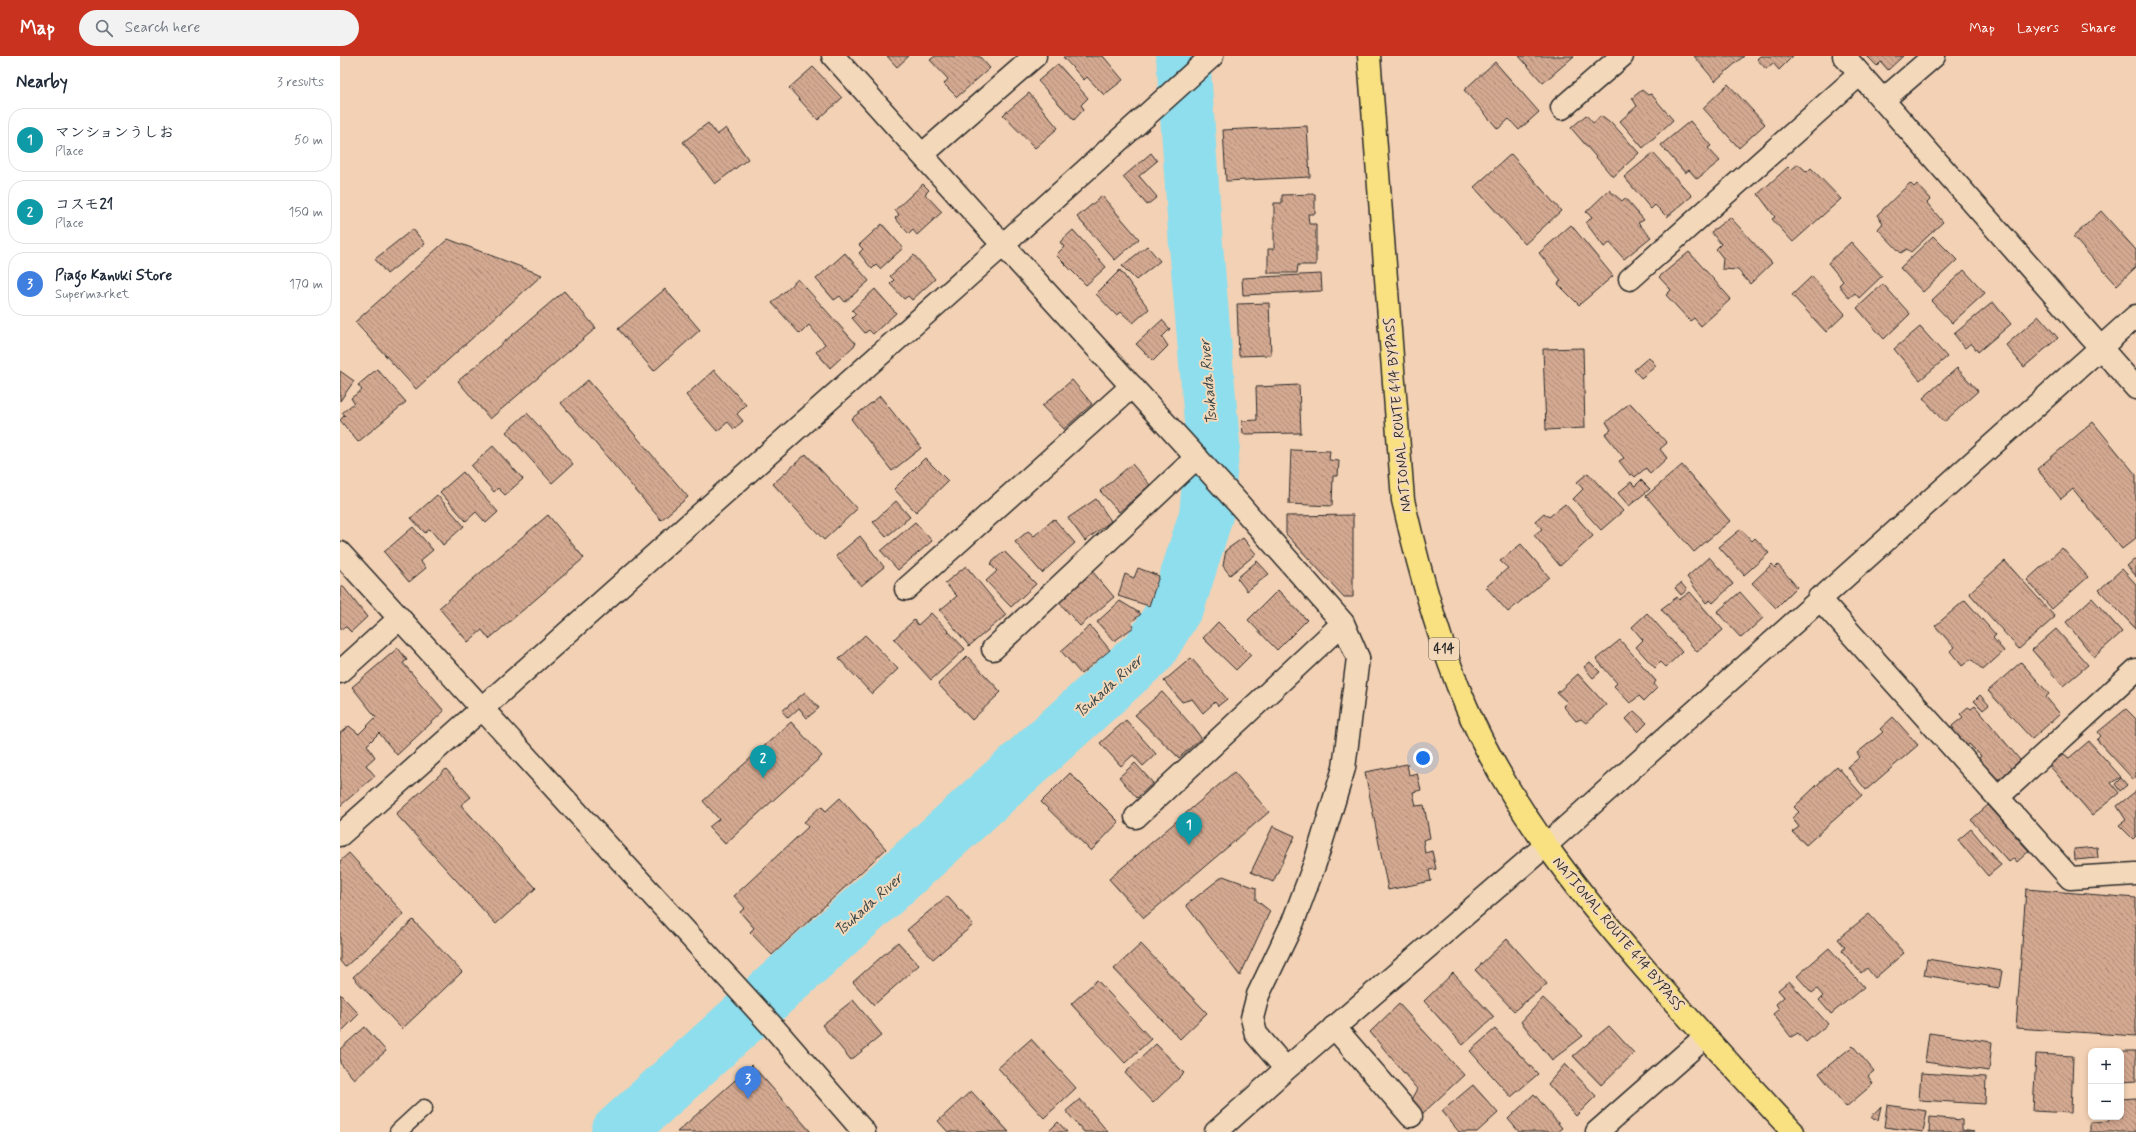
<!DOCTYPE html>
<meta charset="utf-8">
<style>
:root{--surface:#fff;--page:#f2f2f3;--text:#1f2937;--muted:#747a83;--line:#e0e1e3;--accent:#c8321e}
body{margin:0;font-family:Mynerve,"Klee One",sans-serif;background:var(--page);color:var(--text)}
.controls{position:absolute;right:12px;bottom:12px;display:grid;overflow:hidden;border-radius:8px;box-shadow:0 2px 6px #0003}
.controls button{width:36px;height:36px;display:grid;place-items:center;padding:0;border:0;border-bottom:1px solid var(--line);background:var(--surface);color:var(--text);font:20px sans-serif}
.you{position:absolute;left:1083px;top:702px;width:14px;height:14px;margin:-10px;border:3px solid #fff;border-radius:50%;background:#1a73e8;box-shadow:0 0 0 6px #1a73e833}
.badge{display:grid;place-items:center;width:26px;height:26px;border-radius:50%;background:var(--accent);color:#fff;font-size:13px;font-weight:700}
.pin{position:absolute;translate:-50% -33px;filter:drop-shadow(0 1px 2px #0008)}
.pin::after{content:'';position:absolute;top:21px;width:14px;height:12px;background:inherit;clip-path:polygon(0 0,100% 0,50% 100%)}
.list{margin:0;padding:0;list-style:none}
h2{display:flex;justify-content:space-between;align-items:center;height:52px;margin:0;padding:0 16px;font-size:17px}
h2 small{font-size:13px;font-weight:400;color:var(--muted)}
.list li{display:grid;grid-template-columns:26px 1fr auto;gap:12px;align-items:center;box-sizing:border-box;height:64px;margin:0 8px 8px;padding:0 8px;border:1px solid var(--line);border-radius:16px}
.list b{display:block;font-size:15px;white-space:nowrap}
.list p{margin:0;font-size:13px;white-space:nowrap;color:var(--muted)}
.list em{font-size:13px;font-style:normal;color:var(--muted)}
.icon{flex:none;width:22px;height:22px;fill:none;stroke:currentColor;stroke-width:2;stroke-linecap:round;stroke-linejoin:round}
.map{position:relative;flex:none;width:1796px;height:1076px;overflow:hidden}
header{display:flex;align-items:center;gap:24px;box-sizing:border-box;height:56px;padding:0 20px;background:var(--accent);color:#fff}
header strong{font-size:19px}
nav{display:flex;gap:22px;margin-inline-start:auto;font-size:14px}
.search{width:280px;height:36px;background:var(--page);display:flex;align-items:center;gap:10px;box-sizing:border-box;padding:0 14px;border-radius:22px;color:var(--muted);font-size:15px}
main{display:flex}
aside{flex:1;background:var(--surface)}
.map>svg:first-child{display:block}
</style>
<header>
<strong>Map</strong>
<div class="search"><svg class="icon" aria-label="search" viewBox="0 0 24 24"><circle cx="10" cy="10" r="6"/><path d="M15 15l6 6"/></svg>Search here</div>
<nav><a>Map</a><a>Layers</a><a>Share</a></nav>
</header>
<main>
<aside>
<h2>Nearby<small>3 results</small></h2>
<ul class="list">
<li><span class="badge" style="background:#0f9aa8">1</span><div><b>マンションうしお</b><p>Place</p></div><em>50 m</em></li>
<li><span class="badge" style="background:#0f9aa8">2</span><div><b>コスモ21</b><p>Place</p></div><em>150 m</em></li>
<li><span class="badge" style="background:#3f7fe0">3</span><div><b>Piago Kanuki Store</b><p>Supermarket</p></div><em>170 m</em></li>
</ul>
</aside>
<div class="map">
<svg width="1796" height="1076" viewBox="0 0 1796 1076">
<defs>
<pattern id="building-back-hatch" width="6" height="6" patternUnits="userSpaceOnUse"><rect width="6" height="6" fill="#d4a991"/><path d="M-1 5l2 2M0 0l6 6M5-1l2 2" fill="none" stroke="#ac8a77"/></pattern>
</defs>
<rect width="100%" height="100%" fill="#f3d1b4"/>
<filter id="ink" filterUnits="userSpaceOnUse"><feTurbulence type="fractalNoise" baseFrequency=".025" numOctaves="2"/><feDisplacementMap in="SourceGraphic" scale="8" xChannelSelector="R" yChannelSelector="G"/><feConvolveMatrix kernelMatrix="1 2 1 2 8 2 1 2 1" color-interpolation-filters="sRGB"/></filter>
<g filter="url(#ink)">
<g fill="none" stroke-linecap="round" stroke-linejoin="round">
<path stroke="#8fdeed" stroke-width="54" d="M278 1076 810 594 839 546 866 459 873 388 856 189 843 0"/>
</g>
<path fill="url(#building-back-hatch)" stroke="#2b2b2b" d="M547 0H569L557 11Z
M595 0H639L650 12 617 41 604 28 608 23 590 4Z
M763 0 783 24 764 39 747 21 744 24 723 1Z
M1179 0H1234L1203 27Z
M1354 0H1404L1375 25Z
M1420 0H1453L1439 14 1433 7 1426 13 1417 3Z
M1527 0H1563L1548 14 1541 6 1537 10Z
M1155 6 1199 56 1179 74 1169 63 1158 73 1124 34Z
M718 8 748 42 741 49 744 53 734 64 698 25Z
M473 11 502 42 478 64 449 32Z
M1388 28 1425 68 1399 92 1363 52Z
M1302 34 1308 39 1311 38 1333 64 1303 92 1280 65 1297 50 1292 42Z
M689 37 718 72 695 92 663 59Z
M1246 59 1253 67 1261 60 1270 67 1271 66 1299 97 1273 121 1231 72Z
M1350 65 1371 90 1368 92 1380 105 1357 123 1349 114 1345 117 1321 89Z
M368 67 377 79 386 72 408 103 375 128 343 86Z
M967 70 970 121 886 125 883 74Z
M811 97 817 105 799 120 817 141 807 149 783 121Z
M1313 97 1352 140 1327 161 1315 149 1311 153 1284 121Z
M1171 98 1221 155 1185 188 1134 131Z
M1458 108 1467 116 1471 112 1501 143 1453 186 1432 163 1435 161 1418 138 1448 111 1451 114Z
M1570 127 1574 131 1577 128 1591 143 1587 147 1603 166 1571 196 1567 193 1561 197 1538 173 1543 167 1537 159Z
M583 128 589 134 585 138 602 156 577 179 573 174 569 178 555 162 559 159 555 154Z
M1269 134 1282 145 1285 142 1304 164 1298 167 1311 181 1284 203 1270 187 1264 191 1246 167 1252 161 1246 156Z
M975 138V158H968L969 168H976V209H958L957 217H928V193H934V147H942V139Z
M762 140 799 183 775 204 737 161Z
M1761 155 1796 194V211L1777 229 1733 181Z
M1390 161 1432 207 1410 228 1398 214 1382 213 1383 202 1376 193 1381 188 1371 176Z
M542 168 563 192 540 213 536 209 532 213 519 197 523 193 519 189Z
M1231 169 1273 220 1239 249 1218 228 1221 224 1199 197Z
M73 173 85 188 47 218 35 203Z
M733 174 766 211 746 229 716 199 724 191 720 186Z
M1593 180 1617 204 1583 236 1560 212Z
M108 183 202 219 76 333 15 266Z
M1511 186 1542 220 1519 242 1515 237 1509 242 1499 229 1503 225 1488 207Z
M807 190 820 205 796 224 782 210Z
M1349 196 1391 243 1361 270 1354 262 1350 265 1326 239 1331 234 1319 221Z
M505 197 529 225 505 246 500 240 494 244 476 223Z
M574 199 595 223 572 244 568 240 564 243 550 228 554 224 550 220Z
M780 214 809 253 793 267 781 256 776 259 756 238Z
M1624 214 1645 237 1612 267 1591 245Z
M981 218 982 235 903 239 902 222Z
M1472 220 1505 258 1486 276 1452 239Z
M458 223 516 288 490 312 476 296 485 288 469 269 460 278 432 247Z
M1543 228 1570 258 1544 283 1517 252Z
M325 233 360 274 314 315 278 273Z
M535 233 556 257 533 278 529 274 525 277 512 262 516 258 512 254Z
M224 235 256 272 150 363 118 325Z
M1653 246 1671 268 1638 296 1631 287 1625 292 1614 278Z
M929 247 931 299 899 300 897 248Z
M1699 260 1718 282 1684 311 1666 289Z
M822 264 830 273 822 281 828 290 813 305 796 288Z
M1580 271 1607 301 1580 324 1554 293Z
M1243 292 1245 372 1206 374 1203 293Z
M1309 301 1316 310 1301 322 1294 314Z
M1617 312 1638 335 1604 366 1583 342Z
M37 313 66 346 18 386 0 364 5 359 2 357 14 347 11 342 22 334 18 329Z
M374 314 406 349 397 358 403 365 394 373 388 366 377 375 346 339Z
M0 315 14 325 0 345Z
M248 324 348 441 321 464 221 347Z
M732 324 752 348 724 373 702 350Z
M959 329 961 377 903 378 902 365 917 364 916 331Z
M540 340 581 392 552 415 511 363Z
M1290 347 1327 387 1320 393 1327 402 1310 418 1306 412 1295 421 1292 418 1290 419 1279 405 1284 402 1265 378 1271 374 1266 366Z
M187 357 233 408 212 427 166 376Z
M1753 366 1796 419V482L1782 493 1733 433 1721 443 1697 413Z
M153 390 183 423 165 439 158 432 154 436 131 410Z
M951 394 990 395 989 404 999 405 998 420H993L992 450 949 448Z
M466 398 517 453 484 484 433 428Z
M585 402 608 425 576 456 554 433Z
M792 408 810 429 779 456 760 435Z
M1342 409 1390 465 1354 496 1306 440Z
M123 416 158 456 146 467 136 456 126 465 100 436Z
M1248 417 1283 455 1261 474 1233 443 1243 433 1237 426Z
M1301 424 1310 433 1289 450 1278 437 1291 426 1295 430Z
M97 439 124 470 103 489 90 473 85 477 71 462Z
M756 443 771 465 745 485 728 462Z
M556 445 570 461 546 481 533 466Z
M1225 448 1253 480 1220 510 1194 479 1202 473 1195 465 1204 457 1209 461Z
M208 459 244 502 149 583 142 574 128 586 99 552Z
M1013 459V541H1004L946 478V460Z
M714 463 735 487 702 517 675 486 688 475 694 480Z
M575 466 592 485 558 514 541 495Z
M73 471 93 494 80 505 86 512 69 526 44 496Z
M1401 473 1412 485 1415 482 1429 497 1404 519 1379 491Z
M520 480 544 511 521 530 496 500Z
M903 482 916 498 890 519 883 510 886 494Z
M1181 488 1209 521 1168 556 1146 531 1168 512 1160 505Z
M1722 492 1748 521 1712 553 1687 524Z
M664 495 696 528 671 551 646 525 657 515 650 508Z
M1369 501 1393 528 1373 547 1370 544 1366 547 1347 521Z
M1796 502V520L1787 510Z
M917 505 929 518 907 535 897 522Z
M1665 505 1715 561 1679 593 1629 537Z
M1432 508 1435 512 1438 509 1457 531 1436 552 1412 527Z
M626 510 666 559 629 590 600 554 617 540 605 527Z
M798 512 819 520 809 550 778 540 785 518 794 522Z
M1782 513 1796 528V573L1759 534Z
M752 515 774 541 740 570 718 545Z
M1341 527 1347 534 1341 539 1335 532Z
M2 529 27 561 11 576 6 571 0 573V531Z
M938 534 967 564 937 594 908 564Z
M1350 536 1383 574 1357 596 1321 553 1337 541 1339 544Z
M1400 536 1423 562 1401 582 1377 556Z
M1752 542 1782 576 1754 601 1726 566Z
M1625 544 1656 579 1653 582 1664 595 1643 614 1631 603 1622 610 1610 595 1614 591 1595 570Z
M780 545 801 558 791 566 794 571 774 585 757 566Z
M591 557 625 593 591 624 554 583 574 564 578 569Z
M1307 557 1342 596 1326 611 1321 606 1315 612 1296 591 1303 584 1292 571Z
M878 566 911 599 896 614 863 582Z
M750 570 770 594 741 618 721 595Z
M1716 573 1748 609 1723 630 1692 594Z
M525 579 558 613 532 638 499 603Z
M1280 584 1316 625 1314 628 1317 632 1304 645 1299 640 1290 647 1274 630 1277 627 1256 603Z
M58 592 67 604 63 607 104 655 57 699 39 677 27 689 35 701 26 709 35 720 0 750V677L9 670 19 678 36 661 12 631Z
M627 600 661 636 632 664 598 628Z
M851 602 887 643 878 650 875 646 863 657 852 643 842 646 824 625Z
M1250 606 1260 616 1253 622 1244 611Z
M1681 606 1709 638 1706 641 1720 658 1692 683 1648 635Z
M1238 618 1266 649 1246 667 1241 663 1236 665 1223 650 1227 646 1217 637Z
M465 636 479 652 467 662 459 652 448 662 442 655Z
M822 636 854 672 861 682 839 702 795 659Z
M1640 639 1649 649 1643 654 1634 645Z
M1635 650 1680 704 1660 723H1653L1637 704 1641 700 1629 688 1625 691 1611 675 1614 673 1612 670 1623 661 1620 658 1628 651 1631 653Z
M1786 653 1796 663V722L1794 724 1757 684 1761 680 1758 676Z
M1294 655 1307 667 1298 676 1286 663Z
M1553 661 1578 689 1526 734 1508 711 1520 701 1517 697 1543 676 1540 673Z
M786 664 816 698 803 710 793 699 781 710 760 687Z
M451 666 482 700 385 788 369 771 379 763 363 745Z
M1749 685 1781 721 1771 727 1779 737 1752 759 1709 709 1724 698 1729 702Z
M795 707 813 727 797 742 779 721Z
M1067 708 1069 719 1077 717 1081 734 1073 736 1076 750 1084 749 1090 782 1083 784 1085 797 1092 795 1096 813 1089 814 1091 825 1048 834 1025 716Z
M1497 710 1522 739 1466 789 1452 776 1459 771 1452 762 1459 756 1454 751Z
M106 713 131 741 121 749 196 832 156 868 56 758Z
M894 716 929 756 804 862 769 823Z
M730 717 779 766 751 795 701 746Z
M1781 722 1787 729 1780 735 1775 728Z
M1796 735V780L1793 783 1779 769 1786 764 1777 750Z
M500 742 546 793 432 899 410 876 414 872 400 856 405 852 394 840 468 771 464 766 481 750 486 755Z
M1648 749 1689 795 1677 806 1674 802 1669 806 1631 764Z
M933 770 955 780 933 826 911 816Z
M1631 773 1661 809 1648 820 1618 784Z
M1757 791 1758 802 1735 804 1734 793Z
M9 797 64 858 5 911 0 905V805Z
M883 820 916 832V844L930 855 900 920 846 849Z
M1686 833 1796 842V980L1676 972Z
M607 840 633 869 593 903 567 874Z
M1529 858 1564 897 1535 922 1527 912 1521 917 1502 895 1505 891 1498 883Z
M73 864 122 916 62 973 13 921Z
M1167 883 1207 928 1174 955 1135 914Z
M558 886 579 909 534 949 513 926Z
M801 888 867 957 840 983 774 913Z
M1489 892 1524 931 1491 958 1479 944 1483 940 1477 933 1472 937 1457 920Z
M1587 903 1662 915 1659 932 1584 919Z
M1113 917 1154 961 1123 989 1084 945Z
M757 924 811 983 785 1007 731 948Z
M1449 925 1488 968 1466 986 1458 977 1451 981 1433 958 1439 953 1436 948 1444 941 1438 934Z
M0 938 19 958 0 977Z
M1203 942 1243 980 1212 1004 1181 966Z
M513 944 542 979 511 1004 482 969Z
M1059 948 1124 1019 1081 1059 1070 1045 1077 1033 1030 976Z
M1269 970 1294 997 1261 1029 1233 1000Z
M25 971 46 995 14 1023 0 1007V993Z
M1155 973 1198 1018 1171 1041 1130 995Z
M1589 977 1652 986 1649 1015 1585 1006Z
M691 983 736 1032 704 1062 658 1012Z
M816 988 844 1017 813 1047 785 1017Z
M1513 990 1534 1015 1528 1020 1533 1028 1506 1051 1479 1017Z
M1781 995H1796V1025L1782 1026Z
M1696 998 1733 1000 1731 1057 1693 1055Z
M1225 1008 1256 1040 1236 1060 1208 1028Z
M412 1009 471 1076H337Z
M1581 1017 1646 1021 1645 1048 1579 1044Z
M1133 1029 1158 1057 1137 1076H1119L1102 1055Z
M631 1035 669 1076H608L598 1065Z
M1194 1038 1222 1072 1217 1076H1179L1168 1063Z
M1796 1042V1076H1750V1066L1769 1065V1061H1781V1043Z
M740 1043 768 1076H744L726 1055Z
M1547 1049 1587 1055 1583 1076 1544 1071Z
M1541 1050 1538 1064 1531 1061Z
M1590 1061 1622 1064V1074L1634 1076H1589Z
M718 1066 727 1076H708Z"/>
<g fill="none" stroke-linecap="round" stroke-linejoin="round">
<defs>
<path id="lane" d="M58 1076 84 1052"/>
<path id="street" d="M493 0 663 189 898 447 1003 567 1018 602
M1504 0 1796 332
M1543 44 1594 0
M1222 52 1282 0
M583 98 695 0
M1290 223 1520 18
M0 497 433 971 524 1076
M566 533 792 330
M1479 542 1730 822 1796 818
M653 593 857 401
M0 616 60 562
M1658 741 1796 614
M796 761 1003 567
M0 779 663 189 872 0
M1205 790 1796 260
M994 971 1071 1060
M1257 1076 1365 981"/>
<path id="secondary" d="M946 1013 916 978 912 962 918 939 953 866 975 807 1004 712 1018 602
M876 1076 946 1013 1205 790"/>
<path id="highway" d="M1029 0 1063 444C1079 514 1098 584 1126 650 1168 748 1236 833 1305 913 1353 968 1403 1022 1453 1076"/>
</defs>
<use href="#lane" stroke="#2b2b2b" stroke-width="19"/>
<use href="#street" stroke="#2b2b2b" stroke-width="25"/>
<use href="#secondary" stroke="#2b2b2b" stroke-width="25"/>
<use href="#highway" stroke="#2b2b2b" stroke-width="25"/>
<use href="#lane" stroke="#f3d8ba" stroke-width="16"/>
<use href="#street" stroke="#f3d8ba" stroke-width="22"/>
<use href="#secondary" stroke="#f3d8ba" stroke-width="22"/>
<use href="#highway" stroke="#f9e181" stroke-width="22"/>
</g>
</g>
<g text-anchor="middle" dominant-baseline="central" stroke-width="4" stroke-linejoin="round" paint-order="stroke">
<rect fill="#f3d8ba" stroke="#675f56" stroke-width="1" x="1089" y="582" width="30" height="22" rx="3"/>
<g font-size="13" font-weight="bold" fill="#2b2b2b">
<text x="1104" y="593">414</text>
</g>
<g font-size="14" fill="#2b2b2b" stroke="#f3d8ba">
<text transform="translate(1058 359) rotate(-95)">NATIONAL ROUTE 414 BYPASS</text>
<text transform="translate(1278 878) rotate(50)">NATIONAL ROUTE 414 BYPASS</text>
</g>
<g font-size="15" font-style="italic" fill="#3a4648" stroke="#f3d8ba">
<text transform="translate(869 326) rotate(-95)">Tsukada River</text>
<text transform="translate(769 631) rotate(-42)">Tsukada River</text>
<text transform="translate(529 849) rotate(-42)">Tsukada River</text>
</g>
</g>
</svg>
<div class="controls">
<button>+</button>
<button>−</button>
</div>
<div class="you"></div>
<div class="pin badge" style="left:849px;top:789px;background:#0f9aa8">1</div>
<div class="pin badge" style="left:423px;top:722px;background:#0f9aa8">2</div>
<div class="pin badge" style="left:408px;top:1043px;background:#3f7fe0">3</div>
</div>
</main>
